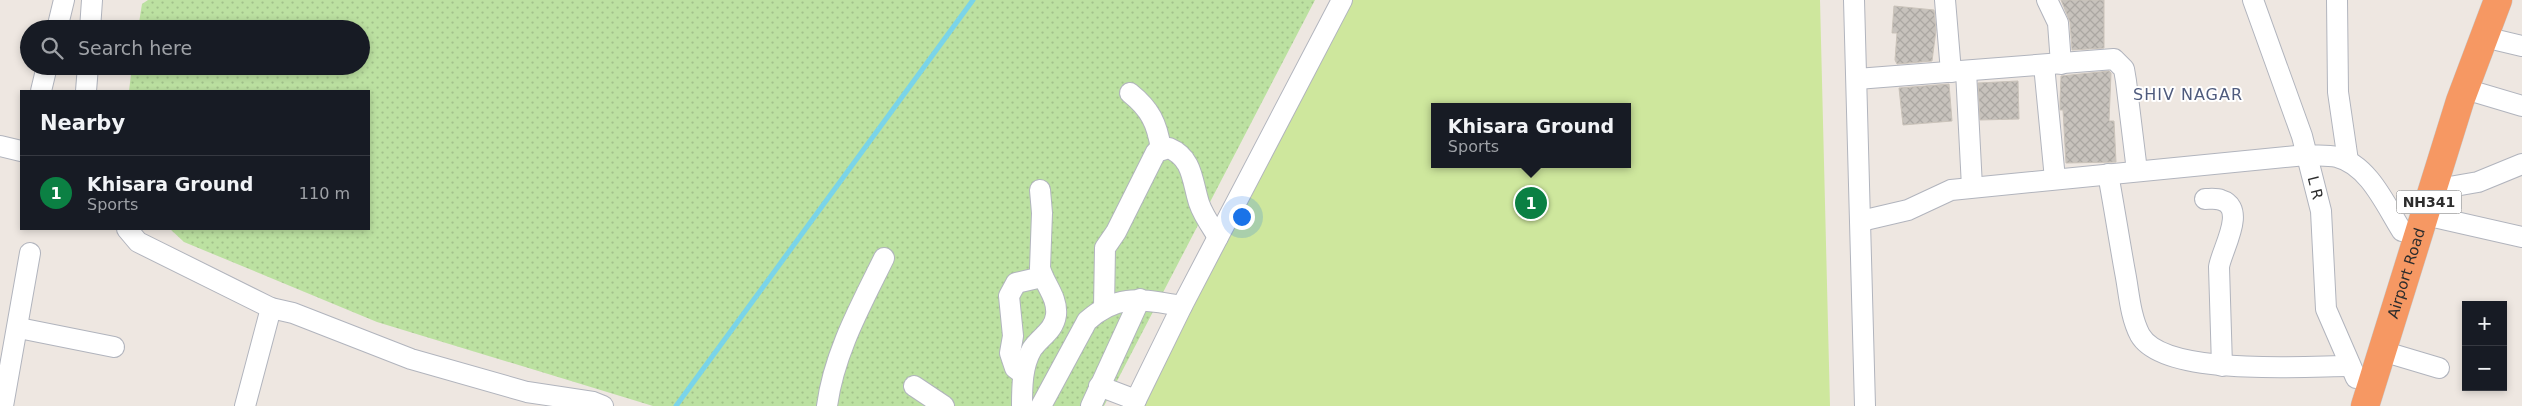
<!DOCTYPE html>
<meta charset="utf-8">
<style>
:root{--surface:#171b24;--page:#20242c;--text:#f1f3f6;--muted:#9ea1a6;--line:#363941;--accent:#0b8043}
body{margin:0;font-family:"DejaVu Sans",sans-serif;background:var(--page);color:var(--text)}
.controls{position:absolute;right:15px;bottom:15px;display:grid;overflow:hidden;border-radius:0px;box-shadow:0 2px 8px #0003}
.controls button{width:45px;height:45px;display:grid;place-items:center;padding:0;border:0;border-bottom:1px solid var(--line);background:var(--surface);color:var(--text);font:25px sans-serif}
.you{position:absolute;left:1241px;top:216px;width:18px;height:18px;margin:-12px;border:4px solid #fff;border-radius:50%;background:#1a73e8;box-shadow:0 0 0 8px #1a73e833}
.badge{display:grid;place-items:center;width:32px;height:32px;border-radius:50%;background:var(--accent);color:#fff;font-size:16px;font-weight:700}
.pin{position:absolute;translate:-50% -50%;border:2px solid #fff;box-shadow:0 1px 5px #0006}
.popup{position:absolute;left:1431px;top:103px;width:200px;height:65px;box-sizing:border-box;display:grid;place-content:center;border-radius:0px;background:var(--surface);filter:drop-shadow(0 1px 4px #0005);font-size:16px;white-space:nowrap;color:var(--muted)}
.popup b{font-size:19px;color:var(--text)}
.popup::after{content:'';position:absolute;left:50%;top:100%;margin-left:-10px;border:10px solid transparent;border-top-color:var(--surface)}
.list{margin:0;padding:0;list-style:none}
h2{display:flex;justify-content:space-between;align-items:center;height:65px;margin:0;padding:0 20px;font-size:21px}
h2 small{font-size:16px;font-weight:400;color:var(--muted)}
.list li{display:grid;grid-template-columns:32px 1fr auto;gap:15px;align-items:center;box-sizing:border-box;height:75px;padding:0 20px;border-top:1px solid var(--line)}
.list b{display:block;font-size:19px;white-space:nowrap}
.list p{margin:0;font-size:16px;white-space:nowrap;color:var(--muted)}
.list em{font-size:16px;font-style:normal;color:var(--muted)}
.icon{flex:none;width:28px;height:28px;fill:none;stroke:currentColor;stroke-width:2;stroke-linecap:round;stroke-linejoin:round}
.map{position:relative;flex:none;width:2522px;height:406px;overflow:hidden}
.search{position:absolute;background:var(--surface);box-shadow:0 2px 8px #0003;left:20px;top:20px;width:350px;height:55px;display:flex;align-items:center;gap:12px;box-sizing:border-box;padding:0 18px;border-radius:28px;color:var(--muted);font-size:19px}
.panel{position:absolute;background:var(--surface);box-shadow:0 2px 8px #0003;left:20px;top:90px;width:350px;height:140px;border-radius:0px}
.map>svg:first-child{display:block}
</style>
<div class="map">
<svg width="2522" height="406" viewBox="0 0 2522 406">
<defs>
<pattern id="grass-dots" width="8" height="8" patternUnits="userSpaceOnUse" patternTransform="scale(1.25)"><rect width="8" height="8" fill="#bce1a1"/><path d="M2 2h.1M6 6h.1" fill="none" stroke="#a2c18b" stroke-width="1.8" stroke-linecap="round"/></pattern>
<pattern id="building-cross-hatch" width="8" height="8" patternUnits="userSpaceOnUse" patternTransform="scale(1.25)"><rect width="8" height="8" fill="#c7c2bc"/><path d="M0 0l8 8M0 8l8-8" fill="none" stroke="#aba7a2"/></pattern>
</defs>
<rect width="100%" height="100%" fill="#eee7e1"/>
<path fill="url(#grass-dots)" d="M148 0H1315L1104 406H653L377 322 184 242 170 229H369V91H129L132 66H361V29H138L142 4Z"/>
<path fill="#cee79d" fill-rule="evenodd" d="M1348 0H1820L1830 406H1126ZM1435 107H1627V164H1435Z"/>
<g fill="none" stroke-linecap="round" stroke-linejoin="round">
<path stroke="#7ad4e9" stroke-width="5" d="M676 406 973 0"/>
</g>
<path fill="url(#building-cross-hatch)" stroke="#cac3ba" d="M2061 0H2104V48L2072 50 2070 22Z
M1894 6 1934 10 1936 30 1932 61 1897 64 1895 60 1897 33H1892Z
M2109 71 2111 73 2109 121H2114L2116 162 2066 163 2063 110H2060V102L2061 76Z
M2018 81 2019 119 1980 120 1978 83Z
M1949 84 1952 121 1903 125 1899 88Z"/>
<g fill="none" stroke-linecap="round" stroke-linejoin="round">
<defs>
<g id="minor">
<path d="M1854 0 1865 406"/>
<path d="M1945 0 1951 72"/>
<path d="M2047 0 2058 23 2061 64"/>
<path id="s1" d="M2253 0 2302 136 2321 211 2326 309 2356 378"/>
<path d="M2337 0 2338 92 2348 161"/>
<path d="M57 29 64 0"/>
<path d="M90 29 92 0"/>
<path d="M2484 37 2522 46"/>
<path d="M2044 65 2055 179"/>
<path d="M1966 71 1972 187"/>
<path d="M1857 79 2114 59 2124 69 2126 81 2137 171"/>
<path d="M2465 89 2522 106"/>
<path d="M41 91 47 66"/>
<path d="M86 91 88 66"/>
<path d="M1130 93C1150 109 1157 123 1161 149"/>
<path d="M0 146 21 151"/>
<path d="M2108 174C2114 206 2119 239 2125 272 2129 292 2130 316 2140 335 2164 377 2305 366 2350 366"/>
<path d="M2432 190 2478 182 2522 164"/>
<path d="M2205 199C2210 199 2216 198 2221 200 2248 208 2221 251 2219 267L2222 366"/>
<path d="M2425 215 2522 237"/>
<path d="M1861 221 1908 210 1951 190 2306 155C2316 156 2327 155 2337 157 2369 165 2386 206 2402 231"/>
<path d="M127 229 138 242 271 308 293 313 411 359 527 392 593 402 603 406"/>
<path d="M1104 308 1105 248 1116 232 1156 152 1169 148C1193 158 1192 181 1199 203 1203 215 1211 226 1218 237"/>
<path d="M19 328 114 347"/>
<path d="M2382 351 2439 368"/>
<path d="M1023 374 1015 368 1010 353 1013 336 1009 296 1016 283 1042 277"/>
<path d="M914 386 944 406"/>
<path d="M1099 386 1136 400"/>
<path d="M3 406 30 253"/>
<path d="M245 406 271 308"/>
<path d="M827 406C834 353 861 305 884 258"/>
<path d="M1022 406C1022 387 1022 366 1032 349 1040 337 1054 331 1056 315 1058 297 1044 284 1040 268L1042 213 1040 190"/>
<path d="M1041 406 1087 321C1119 292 1143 300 1182 306"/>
<path d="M1091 406 1140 299"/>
<path d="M1133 406 1182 306 1342 0"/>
</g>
<g id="highway">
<path id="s2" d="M2365 406 2460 101 2498 0"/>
</g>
</defs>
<use href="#minor" stroke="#b1b4bd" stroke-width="22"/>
<use href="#highway" stroke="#c8c8c8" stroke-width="29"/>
<use href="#minor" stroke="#fff" stroke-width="20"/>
<use href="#highway" stroke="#f69863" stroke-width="28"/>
</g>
<g text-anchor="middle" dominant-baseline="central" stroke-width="4" stroke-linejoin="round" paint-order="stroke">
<rect fill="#fff" stroke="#6c6c6c" stroke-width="1" x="2396.5" y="190.5" width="65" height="23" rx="4"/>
<g font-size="14" font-weight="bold" fill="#2d2d2d">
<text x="2429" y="202">NH341</text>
</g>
<g font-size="15" fill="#2d2d2d" stroke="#fff">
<text stroke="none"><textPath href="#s1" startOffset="198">L R</textPath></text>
<text stroke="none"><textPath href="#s2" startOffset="139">Airport Road</textPath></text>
</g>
<g font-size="16" letter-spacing="1" fill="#4f5b7d" stroke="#fff">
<text x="2188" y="94">SHIV NAGAR</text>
</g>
</g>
</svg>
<div class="controls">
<button>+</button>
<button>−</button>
</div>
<div class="you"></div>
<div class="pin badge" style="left:1531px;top:203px">1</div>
<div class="popup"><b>Khisara Ground</b>Sports</div>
<div class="search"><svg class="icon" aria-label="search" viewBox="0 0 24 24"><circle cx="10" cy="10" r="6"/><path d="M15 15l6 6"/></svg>Search here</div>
<section class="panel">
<h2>Nearby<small></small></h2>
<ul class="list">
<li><span class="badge">1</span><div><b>Khisara Ground</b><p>Sports</p></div><em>110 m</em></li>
</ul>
</section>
</div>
